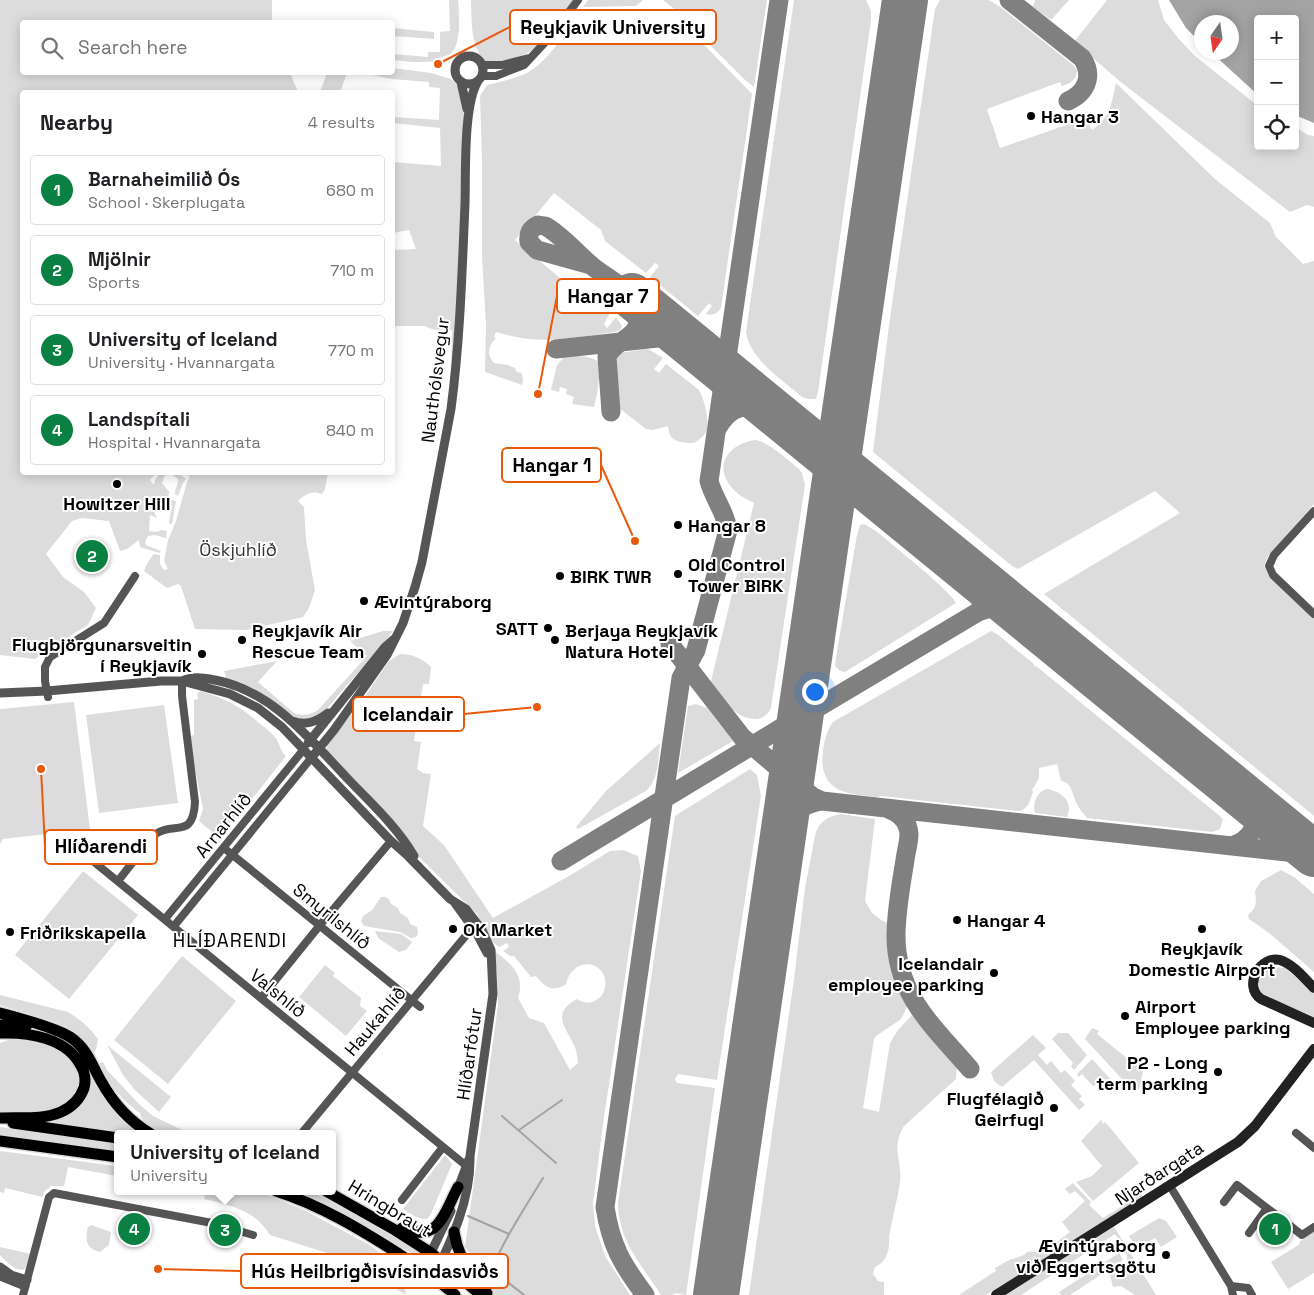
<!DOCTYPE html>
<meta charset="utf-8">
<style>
:root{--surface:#fff;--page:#f6f6f6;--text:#202124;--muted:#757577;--line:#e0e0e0;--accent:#0b8043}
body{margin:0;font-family:"Space Grotesk",sans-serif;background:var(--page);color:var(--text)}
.controls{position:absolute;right:15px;top:15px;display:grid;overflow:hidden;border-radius:5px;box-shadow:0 2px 12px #0003}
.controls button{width:45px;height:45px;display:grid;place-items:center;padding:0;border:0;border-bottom:1px solid var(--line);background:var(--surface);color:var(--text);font:25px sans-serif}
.compass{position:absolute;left:1194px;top:15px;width:45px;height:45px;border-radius:50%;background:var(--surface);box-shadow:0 2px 12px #0003;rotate:193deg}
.you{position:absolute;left:814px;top:691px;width:18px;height:18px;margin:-12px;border:4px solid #fff;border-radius:50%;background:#1a73e8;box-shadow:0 0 0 8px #1a73e833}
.badge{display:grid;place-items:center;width:32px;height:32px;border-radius:50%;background:var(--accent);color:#fff;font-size:16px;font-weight:700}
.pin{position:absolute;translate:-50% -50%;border:2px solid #fff;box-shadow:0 1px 5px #0006}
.popup{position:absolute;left:114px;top:1130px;width:222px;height:65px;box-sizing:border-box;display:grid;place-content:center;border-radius:5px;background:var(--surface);filter:drop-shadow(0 1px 4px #0005);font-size:16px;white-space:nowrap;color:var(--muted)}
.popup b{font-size:19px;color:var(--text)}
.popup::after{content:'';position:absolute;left:50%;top:100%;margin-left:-10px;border:10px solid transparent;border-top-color:var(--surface)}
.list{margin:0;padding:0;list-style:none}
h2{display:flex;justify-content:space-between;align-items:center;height:65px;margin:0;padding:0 20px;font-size:21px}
h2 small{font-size:16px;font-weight:400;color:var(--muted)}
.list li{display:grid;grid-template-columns:32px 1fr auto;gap:15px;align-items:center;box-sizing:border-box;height:70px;margin:0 10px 10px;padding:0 10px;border:1px solid var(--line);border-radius:5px}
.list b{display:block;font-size:19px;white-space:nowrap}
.list p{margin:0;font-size:16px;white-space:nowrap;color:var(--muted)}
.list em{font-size:16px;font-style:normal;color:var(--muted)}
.icon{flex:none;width:28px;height:28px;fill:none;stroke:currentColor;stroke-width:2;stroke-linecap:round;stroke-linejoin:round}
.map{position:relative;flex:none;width:1314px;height:1295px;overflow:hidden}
.search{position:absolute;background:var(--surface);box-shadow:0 2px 12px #0003;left:20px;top:20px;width:375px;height:55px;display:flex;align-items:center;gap:12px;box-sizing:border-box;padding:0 18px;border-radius:5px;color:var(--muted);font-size:19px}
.panel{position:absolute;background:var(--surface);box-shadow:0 2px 12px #0003;left:20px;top:90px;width:375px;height:385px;border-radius:5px}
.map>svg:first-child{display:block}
</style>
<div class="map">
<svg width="1314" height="1295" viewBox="0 0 1314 1295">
<rect width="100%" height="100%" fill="#fff"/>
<path fill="#dcdcdc" d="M0 0H272V22H22V72L290 73 298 92H22V472L156 473 150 480 154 485 155 480 160 473H179L186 479 183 483 178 496 175 494C175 489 178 485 178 479L171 474 165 475 162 483 170 493 168 494 170 498 166 501 157 499 154 504 159 503 166 504 172 500 176 501 172 524H170L169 522 172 506 160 505 154 509V512L157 518 150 515 149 531 157 532 161 530 167 531 166 538 155 535 148 536 145 542 146 545 161 551 160 553C156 552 142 548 140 547L139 540 127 549 120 551 109 521 82 518 72 521 46 554 63 577 84 592 96 608 88 625 45 651 35 659 0 655Z
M449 0H458C459 13 462 46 450 54 446 56 442 57 438 58V61C423 63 408 62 393 60V54L428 57V52H440V32L450 31Z
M471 0H574C556 23 540 54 509 61 502 63 493 62 485 62 470 45 472 22 471 0Z
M588 0H643L636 6 583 7Z
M663 0H767L754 87 744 79 673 8Z
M794 0H866L871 11V20L818 392 816 399H808L802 397C782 379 750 360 746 332Z
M940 0H989L999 6 1072 64 1077 70 1076 77 1070 83 1062 86 1060 82 987 109 1000 148 1075 122 1086 120 1092 130C1111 117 1111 104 1116 83L1215 179 1270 223 1276 237 1303 264 1314 261V504L1268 556 1264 566 1269 576 1314 619V816L1044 594 1180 513 1155 491 1018 569 1012 566 873 452 890 318 935 9Z
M1035 0H1069L1051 20 1033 7Z
M1107 0H1158L1164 20 1178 38 1195 56 1258 106V146H1295V127L1308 135 1314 136V207L1307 205 1290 212 1122 83 1074 42Z
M665 9 674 14 752 94 721 308C718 313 713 316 706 314L712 306 709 303 698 316 650 277 659 266 655 263 646 273 605 241 601 230 554 193 515 240 561 279 574 281 611 311 604 324 607 328 616 317 622 326 620 330 615 332C571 338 540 346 496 332L494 337 496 338C488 346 486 355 494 363L508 365 515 368 517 372 522 373 523 381 522 385 485 372 486 325 482 256V160L480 96 487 85C499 82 513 79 525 74 549 62 564 33 580 12Z
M393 28 434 32V39L393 36Z
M393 68 431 73 451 79 459 87 464 106 462 206 453 373 451 378 452 330C444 331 431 330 425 326H392L393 250 416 249 409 230 393 233V162L441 166 440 128 393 123V117L439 120 440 88 429 87V82L392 79 363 73 392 72Z
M327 73H347L340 92H320Z
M646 349 650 350 663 358 654 369 659 373 666 364 699 390C704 399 709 418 707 429 706 435 699 440 694 443 680 443 669 442 668 426L653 430 646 429 619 408C615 390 610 369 620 353Z
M565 356C576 356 593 355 601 364L597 394 594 407 572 404 574 397 566 394 567 389 560 387 559 392 551 390 557 365Z
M755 440C768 441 789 461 799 469L802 473 805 485 771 708C763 725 744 720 732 709 724 702 717 690 711 681L754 503C747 499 739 496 734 490 712 468 727 444 755 440Z
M181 473H328L325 489 322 494C312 490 305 494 298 501L304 507 306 540 315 590 309 608 303 617 246 630 195 629 181 586 178 584 167 588 144 571C146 566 150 558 154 554L160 555V564L164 570 168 569 164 561 168 540 176 521 187 482 190 476Z
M864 524 876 531C889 542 953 593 956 603L845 672 840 671 835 666 837 651 857 535 860 525Z
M383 631H393L369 662 346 686 326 710 312 720 294 719 227 680 224 671 277 661 258 682 294 713C303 716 308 715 317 711L367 656 350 641Z
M991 631 997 634 1034 664V667L1036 666 1215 812 1223 819 1220 829 1212 832 1087 818C1084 814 1079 809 1077 804 1072 795 1073 783 1061 781L1057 764 1039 768V778L1032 790 1033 792C1030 800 1029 809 1019 811L881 796 877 797C846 794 818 792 823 751 824 741 827 730 833 722Z
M400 654C412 654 422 658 431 667L429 684H423L414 741 421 742 417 769 423 773 431 774 423 826 444 845 493 918 569 876 610 851 623 850 638 856 641 871 603 1124 593 1203 595 1226 605 1256 630 1295H493L476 1276 464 1260 470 1253 465 1247 498 1005 497 972 492 949C509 962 526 974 518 998L529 1018 544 1023 570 1070 578 1063C577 1058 577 1052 575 1047 566 1027 550 1014 577 999 583 1003 590 1004 596 1000 601 998 604 993 605 987 609 961 573 954 566 984 554 993 544 987 536 976L531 977 514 956H510L503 951 509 947 507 943 499 947 490 940 477 914 417 855 365 789 327 755V743L359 705 389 661Z
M200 691C225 698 240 706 259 723 264 727 270 731 274 736 280 742 279 750 286 756L245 808 239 812 218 837 199 821 203 809 194 764 191 736 194 735V700L198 699 197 694Z
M74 702 90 829 3 839 0 844V709Z
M696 704 707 708 733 741 678 773 688 706Z
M164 705 178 803 99 813 86 715Z
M660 743C658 760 659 779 646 791L578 829 576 827 606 791Z
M750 769 757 775 761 796 717 1080 678 1074 675 1079 677 1083 715 1088 686 1295 675 1293 674 1295H661C641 1263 619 1243 618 1203L675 816Z
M1046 789C1061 791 1074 801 1067 817L1035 813C1032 804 1037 792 1046 789Z
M840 814 875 819 865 901 872 913 881 920 890 924 889 946 893 965 907 1007 901 1019 876 1036 874 1039 863 1108 879 1112 890 1043 898 1030 912 1015 957 1064 956 1079 904 1126C890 1149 903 1162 900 1183 897 1201 892 1219 889 1237 890 1249 887 1262 875 1267L873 1274 878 1281 884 1282V1295H749L794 979 805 888 815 836C818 822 827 817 840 814Z
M1281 870 1294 877 1314 894V972L1269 933 1249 919 1248 915C1258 907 1256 902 1255 891L1261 881Z
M83 871 138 915 69 999 15 955Z
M381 897H385L389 899 391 904 398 908 400 913 408 918 410 924 417 927 418 934 416 937 411 938 400 932 364 926 361 921 363 916 372 910Z
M375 931 401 934 412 942 406 950 399 952 378 938Z
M182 956 236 1001 168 1084 114 1040Z
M325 965 335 973 333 976 361 998 360 1006 367 1011 346 1036 299 997Z
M1272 967 1285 968 1314 992V1017L1263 995 1260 990 1258 981 1264 972Z
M0 995 68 1012C80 1019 90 1028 98 1039L96 1050 93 1054 78 1036 66 1027 55 1022 0 1005Z
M1092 1028 1099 1031 1097 1034 1143 1071 1139 1089 1134 1092 1085 1039Z
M1058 1033H1068L1087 1055 1074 1070 1071 1066 1073 1063 1052 1039Z
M1033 1035 1046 1048 1038 1055 1047 1065 1051 1061 1061 1073 1065 1070 1075 1081 1071 1085 1082 1096 1079 1099 1085 1105 1079 1110 1034 1060 1002 1087 994 1081 991 1072Z
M11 1039 32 1040 61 1050 70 1056 80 1071 81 1084 78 1095 54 1111 0 1114V1043Z
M107 1045 171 1097 159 1112 135 1090 123 1075Z
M1092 1059 1115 1084 1111 1087 1104 1081 1093 1086 1082 1074 1079 1077 1077 1074Z
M103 1062 107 1070 139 1104 153 1116 184 1131 185 1134C170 1134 143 1130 140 1113 126 1104 102 1079 100 1063Z
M87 1065 143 1134H118L15 1121 75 1109Z
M1101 1120 1103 1124 1105 1122C1117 1135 1127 1149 1139 1163L1093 1201 1076 1182 1092 1176 1102 1166 1081 1141Z
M0 1127 117 1144V1152L0 1135Z
M0 1151 117 1166V1176L68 1167 64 1186H51L44 1192 43 1197 5 1188 4 1193 0 1192Z
M445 1155 452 1164 431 1214 427 1219C417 1219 411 1214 403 1209Z
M1073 1183 1091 1202 1089 1205 1103 1218 1141 1194 1143 1198 986 1295H959L991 1274 996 1271 995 1268 1009 1260 1024 1255 1027 1252C1032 1251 1034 1252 1039 1252 1047 1252 1063 1237 1070 1232L1062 1222 1085 1201 1075 1191 1070 1194 1065 1189Z
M193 1191H245L267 1195 302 1209 368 1244 398 1265 404 1282 406 1295 388 1284 375 1265 366 1267 346 1259 270 1235C255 1210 230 1205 204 1199L205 1194Z
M292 1191H308L322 1197 389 1232 414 1248 419 1254 418 1257 337 1210Z
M1159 1218 1166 1221 1177 1237 1161 1247 1155 1238 1138 1249 1129 1236Z
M91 1225 111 1232 109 1245 100 1252C86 1249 85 1240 88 1227Z
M1113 1225 1156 1295H1135L1121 1286 1113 1287 1110 1275C1136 1262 1128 1254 1115 1234L1021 1295H1003Z
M1314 1232V1273L1288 1289 1271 1262 1300 1244 1299 1242Z
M0 1247 31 1254 25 1269C15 1272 7 1262 0 1255Z
M1119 1253 1123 1260 1070 1295H1061L1059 1292Z"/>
<path fill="#a3a3a3" d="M1169 0H1314V123L1295 115V19H1258V95L1212 53 1232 52V22H1202L1201 43 1186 28Z"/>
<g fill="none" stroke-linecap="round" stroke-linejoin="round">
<path stroke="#a3a3a3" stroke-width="2" d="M502 1116 556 1163
M519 1130 562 1100
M468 1216 509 1234
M524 1295C517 1289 499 1277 495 1269 490 1260 536 1190 543 1178"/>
<path stroke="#808080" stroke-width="19" d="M1009 0 1082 58C1094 76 1086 93 1068 101
M902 19 908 0
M591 265 537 250 529 242C528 233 530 229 538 225 539 225 544 226 545 226 558 232 580 256 592 266 604 276 622 285 632 296 636 301 640 311 639 318 639 339 614 339 607 357L611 412
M556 349 667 337C691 341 720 360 722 387
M717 429C731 403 749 403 774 413
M978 612C984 603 984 593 981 582
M670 644 742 737 803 789 813 797 822 801 1305 854 1314 858
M798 731 807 715 817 708 978 612C991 608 999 603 1013 608
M794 760 795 773 803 788
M778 770C789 781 786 798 786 812
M888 809C900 813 908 821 909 834 909 842 906 852 905 860 901 885 896 911 896 936 896 995 934 1027 970 1069
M784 830C795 811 800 805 822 801
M1231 846C1248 842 1262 825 1251 807 1247 802 1242 797 1238 792
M561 861 786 725 797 713 805 683
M645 1295C622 1264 611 1246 605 1207L681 678 696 650 728 530C726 513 714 499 709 481L779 0
M711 1295 719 1275"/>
<path stroke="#808080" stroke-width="46" d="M632 296 1314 854
M716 1295 905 0"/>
<defs>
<path id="primary" d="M0 1013C19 1018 54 1027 70 1037 86 1047 92 1065 101 1081 113 1103 129 1121 151 1134
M0 1025H27
M0 1033C29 1032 67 1038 81 1066 85 1072 86 1081 84 1088 80 1099 72 1107 61 1112 43 1120 19 1117 0 1118
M13 1123 118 1138
M0 1141 118 1157
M276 1191C320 1205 360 1229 399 1254 418 1267 438 1279 455 1295
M326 1191 395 1230 431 1253 481 1295
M402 1228C439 1244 444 1213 458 1187
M454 1232 457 1245 466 1269 487 1293"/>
</defs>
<use href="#primary" stroke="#dbdbdb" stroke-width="14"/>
<path stroke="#555" stroke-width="8" d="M482 65H502L529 58
M482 76H496L524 65 550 37 578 0
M1314 511 1274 555 1269 566 1273 575 1314 614
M48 697 45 681V667L50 657 104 623 135 576
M72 844 469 1168
M224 848 420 1007
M118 881 154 835C173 820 193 841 195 802L182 696V681
M165 919 304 749
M174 926 312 757
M261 998 320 925 391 841
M1296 1133 1314 1148
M301 1134 473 927
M1170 1186 1231 1286 1233 1295
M402 1200 443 1147
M1224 1202 1237 1185 1302 1235 1314 1227
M1249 1233 1267 1208
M1231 1286 1248 1288 1252 1295
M23 1295 49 1197 54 1193 212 1223 253 1235"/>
<path stroke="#555" stroke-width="9" d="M455 70a14 14 0 1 1 28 0a14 14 0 1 1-28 0Z
M461 82 467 109
M182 681C193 676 203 678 215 680 272 691 309 738 347 778 370 802 397 827 414 856
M0 693 47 691 161 681H182L230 694 258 708 282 727 391 841 408 856 450 899 466 909 482 930 491 950 493 994 470 1156C471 1199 452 1239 434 1277
M292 721C306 726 316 722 328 713
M308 743 385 647 394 639
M312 757 334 730 387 655 403 623 415 587 422 562 451 409C460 341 462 273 465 204 466 174 463 105 478 81
M455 903 476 932 487 953
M457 1191 469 1159
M0 1267 11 1275 27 1280
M423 1269 451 1211
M0 1276 25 1286"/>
<path stroke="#222" stroke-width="10" d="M1314 988C1305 979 1293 964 1280 960 1261 955 1242 985 1261 999L1314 1023
M996 1295 1238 1142 1255 1126 1314 1049"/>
<use href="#primary" stroke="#000" stroke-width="11"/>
</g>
<g fill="#000" stroke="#fff" stroke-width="2">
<circle cx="1031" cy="116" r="5"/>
<circle cx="117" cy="484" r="5"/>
<circle cx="678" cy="525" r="5"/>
<circle cx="678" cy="574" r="5"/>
<circle cx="560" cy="576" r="5"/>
<circle cx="364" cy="601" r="5"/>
<circle cx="548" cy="628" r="5"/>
<circle cx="242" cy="640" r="5"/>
<circle cx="555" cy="640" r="5"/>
<circle cx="202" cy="654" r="5"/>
<circle cx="957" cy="920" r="5"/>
<circle cx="453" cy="929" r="5"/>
<circle cx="1202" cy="929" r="5"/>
<circle cx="10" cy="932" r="5"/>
<circle cx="994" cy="973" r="5"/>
<circle cx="1125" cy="1016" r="5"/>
<circle cx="1218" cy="1072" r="5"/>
<circle cx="1054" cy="1108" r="5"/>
<circle cx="1166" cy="1255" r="5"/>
</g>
<g text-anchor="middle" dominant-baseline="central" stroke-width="4" stroke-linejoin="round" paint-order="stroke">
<g font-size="18" font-weight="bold" fill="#000" stroke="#fff" text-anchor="start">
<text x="1041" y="116">Hangar 3</text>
<text x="117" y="503" text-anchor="middle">Howitzer Hill</text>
<text x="688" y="525">Hangar 8</text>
<text x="688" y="564">Old Control<tspan x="688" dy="21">Tower BIRK</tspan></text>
<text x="570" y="576">BIRK TWR</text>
<text x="374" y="601">Ævintýraborg</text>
<text x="538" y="628" text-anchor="end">SATT</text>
<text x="252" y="630">Reykjavík Air<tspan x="252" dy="21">Rescue Team</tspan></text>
<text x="565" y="630">Berjaya Reykjavík<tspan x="565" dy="21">Natura Hotel</tspan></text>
<text x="192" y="644" text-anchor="end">Flugbjörgunarsveitin<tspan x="192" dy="21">í Reykjavík</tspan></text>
<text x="967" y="920">Hangar 4</text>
<text x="463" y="929">OK Market</text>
<text x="20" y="932">Friðrikskapella</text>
<text x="1202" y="948" text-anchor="middle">Reykjavík<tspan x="1202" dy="21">Domestic Airport</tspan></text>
<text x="984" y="963" text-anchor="end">Icelandair<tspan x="984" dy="21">employee parking</tspan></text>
<text x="1135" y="1006">Airport<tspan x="1135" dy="21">Employee parking</tspan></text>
<text x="1208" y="1062" text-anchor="end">P2 - Long<tspan x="1208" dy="21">term parking</tspan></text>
<text x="1044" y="1098" text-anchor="end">Flugfélagið<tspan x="1044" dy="21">Geirfugl</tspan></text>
<text x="1156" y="1245" text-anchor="end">Ævintýraborg<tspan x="1156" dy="21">við Eggertsgötu</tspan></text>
</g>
<g font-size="18" fill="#000" stroke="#fff">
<text transform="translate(435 380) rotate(-83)">Nauthólsvegur</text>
<text transform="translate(223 825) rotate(-51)">Arnarhlíð</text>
<text transform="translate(332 916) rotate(39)">Smyrilshlíð</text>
<text transform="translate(278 993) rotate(39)">Valshlíð</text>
<text transform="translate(375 1021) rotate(-50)">Haukahlíð</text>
<text transform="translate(469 1054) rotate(-82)">Hlíðarfótur</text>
<text transform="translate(1159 1173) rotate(-33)">Njarðargata</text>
<text transform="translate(390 1208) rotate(31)">Hringbraut</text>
</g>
<g font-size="18" fill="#333" stroke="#fff">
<text x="238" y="549">Öskjuhlíð</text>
</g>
<g font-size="19" letter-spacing="1" fill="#000" stroke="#fff">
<text x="230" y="940">HLÍÐARENDI</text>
</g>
</g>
<path fill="none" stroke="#e8590c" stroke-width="2" d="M438 64L510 27M538 394L557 296M635 541L601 465M537 707L464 714M41 769L45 847M158 1269L241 1271"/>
<g fill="#e8590c" stroke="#fff" stroke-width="2">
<circle cx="438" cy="64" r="5"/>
<circle cx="538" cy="394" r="5"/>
<circle cx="635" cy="541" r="5"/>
<circle cx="537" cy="707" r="5"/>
<circle cx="41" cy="769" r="5"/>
<circle cx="158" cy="1269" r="5"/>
</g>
<g fill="#fff" stroke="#e8590c" stroke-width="2">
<rect x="510" y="10" width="206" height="34" rx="5"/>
<rect x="557" y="279" width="102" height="34" rx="5"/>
<rect x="502" y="448" width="99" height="34" rx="5"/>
<rect x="353" y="697" width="111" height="34" rx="5"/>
<rect x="45" y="830" width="112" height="34" rx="5"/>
<rect x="241" y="1254" width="267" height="34" rx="5"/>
</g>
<g font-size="19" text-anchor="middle" font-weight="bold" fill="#000">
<text x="613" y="34">Reykjavik University</text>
<text x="608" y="303">Hangar 7</text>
<text x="552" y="472">Hangar 1</text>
<text x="408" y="721">Icelandair</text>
<text x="101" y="853">Hlíðarendi</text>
<text x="375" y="1278">Hús Heilbrigðisvísindasviðs</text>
</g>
</svg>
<div class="controls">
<button>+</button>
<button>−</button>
<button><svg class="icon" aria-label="locate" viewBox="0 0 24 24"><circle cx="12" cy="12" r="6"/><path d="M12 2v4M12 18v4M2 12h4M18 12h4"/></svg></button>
</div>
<svg class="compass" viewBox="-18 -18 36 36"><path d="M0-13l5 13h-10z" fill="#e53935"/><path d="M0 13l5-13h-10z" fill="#757577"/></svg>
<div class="you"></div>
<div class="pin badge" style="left:1275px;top:1229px">1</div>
<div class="pin badge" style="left:92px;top:556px">2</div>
<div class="pin badge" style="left:225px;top:1230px">3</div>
<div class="popup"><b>University of Iceland</b>University</div>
<div class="pin badge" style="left:134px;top:1229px">4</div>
<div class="search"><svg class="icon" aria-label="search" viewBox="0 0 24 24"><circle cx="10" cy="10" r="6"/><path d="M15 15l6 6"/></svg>Search here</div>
<section class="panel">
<h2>Nearby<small>4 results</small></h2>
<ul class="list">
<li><span class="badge">1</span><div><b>Barnaheimilið Ós</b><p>School · Skerplugata</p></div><em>680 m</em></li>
<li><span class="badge">2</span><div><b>Mjölnir</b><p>Sports</p></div><em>710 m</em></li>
<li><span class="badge">3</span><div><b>University of Iceland</b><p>University · Hvannargata</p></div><em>770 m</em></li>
<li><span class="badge">4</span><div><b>Landspítali</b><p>Hospital · Hvannargata</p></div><em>840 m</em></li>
</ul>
</section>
</div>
